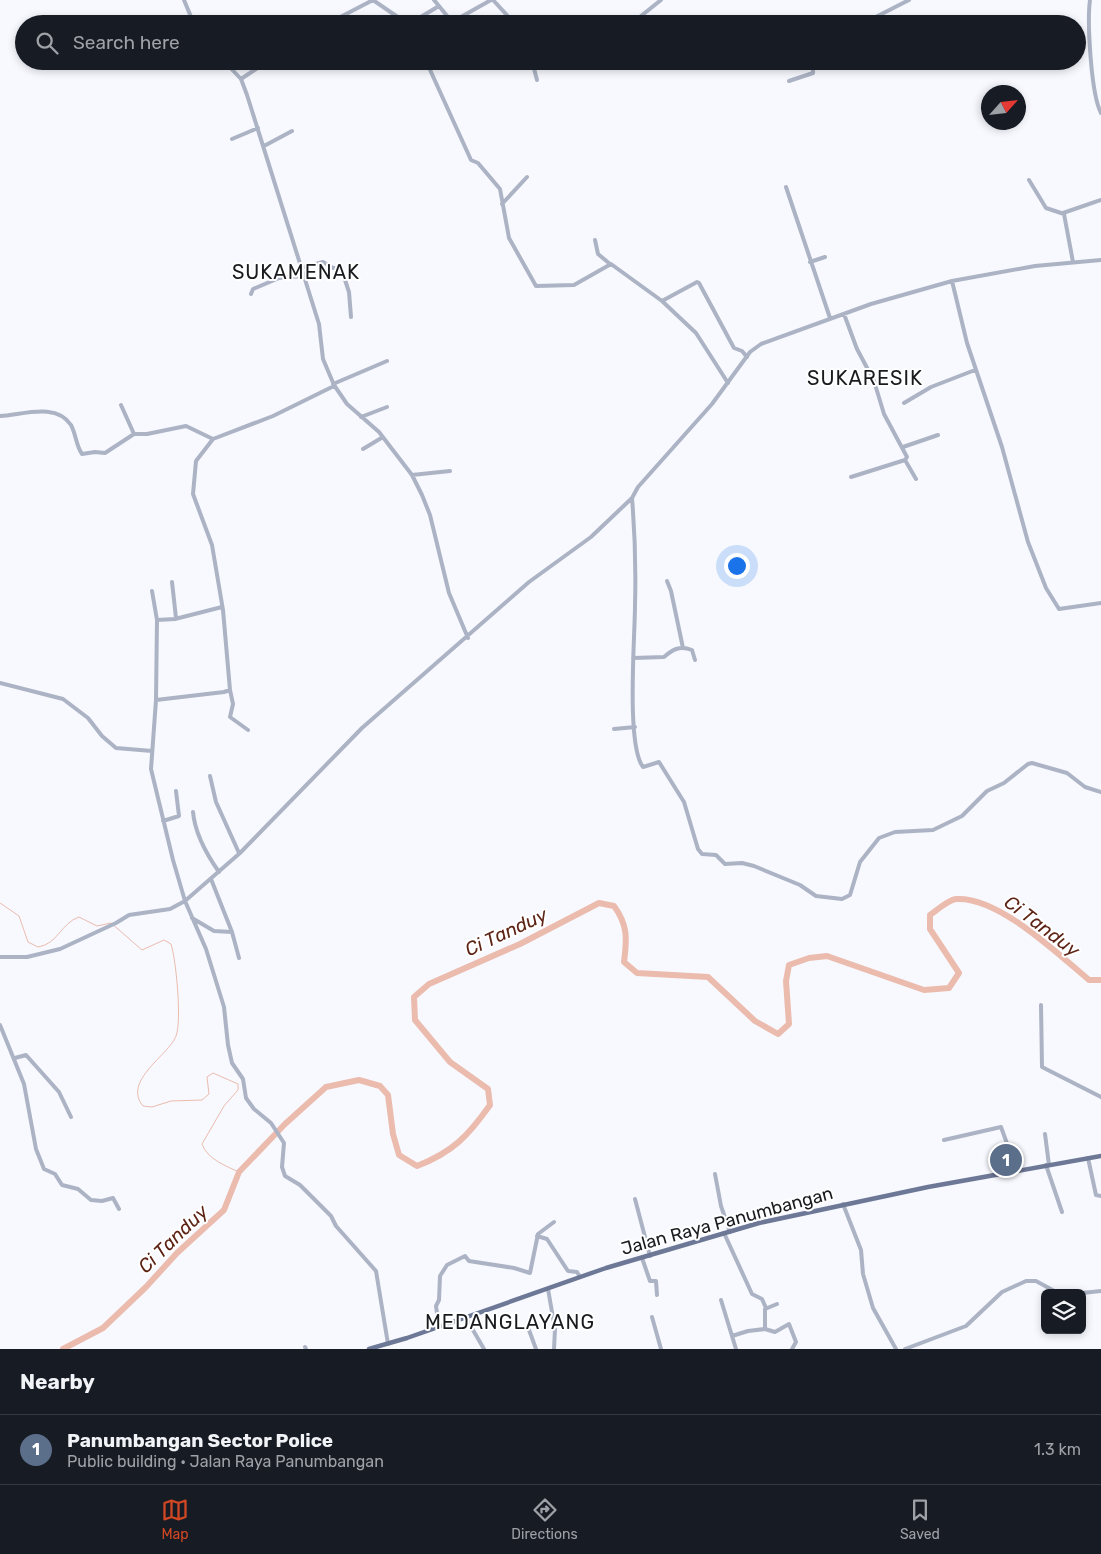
<!DOCTYPE html>
<meta charset="utf-8">
<style>
:root{--surface:#171b24;--page:#20242c;--text:#f1f3f6;--muted:#9ea1a6;--line:#363941;--accent:#d04724}
body{margin:0;font-family:Rubik,sans-serif;background:var(--page);color:var(--text)}
.controls{position:absolute;right:15px;bottom:15px;display:grid;overflow:hidden;border-radius:8px;box-shadow:0 2px 8px #0003}
.controls button{width:45px;height:45px;display:grid;place-items:center;padding:0;border:0;border-bottom:1px solid var(--line);background:var(--surface);color:var(--text);font:25px sans-serif}
.compass{position:absolute;left:981px;top:85px;width:45px;height:45px;border-radius:50%;background:var(--surface);box-shadow:0 2px 8px #0003;rotate:63deg}
.you{position:absolute;left:736px;top:565px;width:18px;height:18px;margin:-12px;border:4px solid #fff;border-radius:50%;background:#1a73e8;box-shadow:0 0 0 8px #1a73e833}
.badge{display:grid;place-items:center;width:32px;height:32px;border-radius:50%;background:var(--accent);color:#fff;font-size:16px;font-weight:700}
.pin{position:absolute;translate:-50% -50%;border:2px solid #fff;box-shadow:0 1px 5px #0006}
.list{margin:0;padding:0;list-style:none}
h2{display:flex;justify-content:space-between;align-items:center;height:65px;margin:0;padding:0 20px;font-size:21px}
h2 small{font-size:16px;font-weight:400;color:var(--muted)}
.list li{display:grid;grid-template-columns:32px 1fr auto;gap:15px;align-items:center;box-sizing:border-box;height:70px;padding:0 20px;border-top:1px solid var(--line)}
.list b{display:block;font-size:19px;white-space:nowrap}
.list p{margin:0;font-size:16px;white-space:nowrap;color:var(--muted)}
.list em{font-size:16px;font-style:normal;color:var(--muted)}
.icon{flex:none;width:28px;height:28px;fill:none;stroke:currentColor;stroke-width:2;stroke-linecap:round;stroke-linejoin:round}
.map{position:relative;flex:none;width:1101px;height:1349px;overflow:hidden}
.search{position:absolute;background:var(--surface);box-shadow:0 2px 8px #0003;left:15px;right:15px;top:15px;height:55px;display:flex;align-items:center;gap:12px;box-sizing:border-box;padding:0 18px;border-radius:28px;color:var(--muted);font-size:19px}
.sheet{height:135px;background:var(--surface)}
nav{display:flex;justify-content:space-around;align-items:center;box-sizing:border-box;height:70px;border-top:1px solid var(--line);background:var(--surface);font-size:14px;color:var(--muted)}
nav a{display:grid;justify-items:center;gap:2px}
nav .on{color:var(--accent)}
.map>svg:first-child{display:block}
</style>
<div class="map">
<svg width="1101" height="1349" viewBox="0 0 1101 1349">
<rect width="100%" height="100%" fill="#f7f9fe"/>
<g fill="none" stroke-linecap="round" stroke-linejoin="round">
<path stroke="#ebbbae" stroke-width="1" d="M0 903 19 916 28 942 38 947C58 944 61 923 79 917L97 926 111 923 142 950 164 940 171 944C176 959 182 1021 176 1036 169 1055 122 1081 143 1106L152 1107 171 1101 202 1100 209 1094 207 1077 213 1073 238 1084V1090L224 1106 202 1144C207 1159 226 1166 239 1172"/>
<path stroke="#ebbbae" stroke-width="6" d="M63 1349 103 1328 146 1287 177 1253 224 1210 239 1172 285 1124 326 1087 359 1080 380 1086 388 1095 393 1134 399 1155 417 1166C453 1152 468 1136 490 1105L488 1089 450 1062 415 1020 414 997 429 984 520 944 599 903 614 906C628 925 627 939 624 962L637 973 708 977 755 1021 778 1034 789 1024 786 981 789 965 809 958 827 956 924 990 949 988 959 973 930 929V915C937 910 948 900 956 899 998 896 1058 954 1089 980H1101"/>
<path stroke="#acb3c4" stroke-width="4" d="M184 0 194 24
M373 0 408 24
M434 0 439 6
M493 0 515 24
M1090 0C1087 22 1091 94 1101 113
M327 24 373 0
M409 24 439 6 452 22 491 0
M631 24 661 0
M862 24 909 0
M224 61 241 79 247 95 319 324 323 359 334 385 347 404 379 432 412 475 422 495 430 515 449 593 468 638
M426 61 471 160 478 163 500 189 509 238 536 286 574 285 611 264 662 301 696 333 728 383
M532 61 537 80
M568 61 574 65 583 61
M241 79 268 61
M789 81 813 73V61
M232 139 258 128
M264 146 292 131
M1029 180 1046 208 1064 214 1073 262
M786 187 830 318
M502 204 527 177
M1063 213 1101 200
M595 240 598 254 610 264
M810 262 825 257
M300 268 323 262 333 268H341L349 292 351 317
M952 281 967 343 1002 447 1028 542 1046 588 1059 609 1101 603
M251 294 253 289 279 278 303 276
M662 301 697 282 699 283 734 348 742 351 747 357
M844 314 857 349 874 381 884 414 907 457 905 460 851 477
M333 384 387 361
M334 386 273 416 213 439 196 461 193 494 212 545 223 610 230 690 224 692 156 700 151 769 173 860 185 901 206 949 224 1007 228 1045 232 1063 243 1079 246 1098 254 1109 271 1123 284 1143 282 1167 285 1176 300 1185 331 1216 336 1226 376 1271 388 1344
M904 403 931 387 975 370
M121 405 134 434H147L186 426 213 439
M0 416C22 415 56 402 71 425 76 434 76 446 82 454L95 452 105 453 134 434
M361 417 387 407
M903 447 938 435
M363 449 383 437
M905 460 916 479
M412 475 450 471
M632 498C635 534 636 569 635 605 635 637 626 745 643 767L659 762 684 802 698 849 702 854 716 855 725 864 742 863 754 866 800 885 816 896 842 899 850 895 860 862 879 838 895 832 933 830 962 816 987 791 1004 783 1028 764 1032 763 1067 773 1085 787 1101 792
M667 581 671 591 683 648
M172 582 176 618
M152 591 157 620
M633 658 664 657C672 650 679 645 692 650L695 660
M0 683 63 699 88 718 102 736 116 748 152 751
M230 690 233 704 230 717 248 730
M156 700 157 620 175 619 222 607
M614 729 635 727
M210 776 216 802 239 853
M193 812C195 834 207 855 219 872
M163 821 179 816 176 791
M211 879 232 932 239 958
M192 918 214 931 232 932
M0 957H27L60 949 116 923 129 915 170 909 185 901 240 853 362 728 529 582 591 537 632 498 638 487 712 404 750 352 761 344 871 304 952 281 1035 266 1101 260
M1041 1005 1042 1067 1101 1097
M0 1025 24 1084 36 1149 44 1169 55 1174 62 1185 78 1189 91 1200 102 1201 113 1198 119 1209
M15 1058 26 1055 59 1092 71 1117
M1045 1134 1049 1165
M944 1140 1001 1127 1017 1171
M1088 1158 1096 1195 1101 1196
M1046 1165 1062 1212
M715 1174 721 1206 730 1232
M635 1199 650 1256
M843 1204 861 1250 863 1274 873 1308 896 1349
M724 1233 752 1294 762 1299 766 1308
M537 1236 547 1239 568 1271 577 1272 580 1277
M642 1258 650 1281H656L657 1295
M548 1289 555 1329 554 1349
M1082 1293 1101 1291
M721 1300 736 1349
M652 1317 661 1349
M466 1318 484 1349
M439 1327 436 1306 439 1300 440 1276 447 1265 465 1256 469 1261 514 1268 530 1273 538 1234 554 1222
M765 1329 775 1332 789 1324 796 1342 792 1349
M529 1330 536 1349
M732 1336 748 1331 765 1329V1309L777 1304
M305 1347 306 1349
M905 1349 966 1326 1002 1292 1026 1281H1036L1058 1293"/>
<path stroke="#6d7897" stroke-width="4.5" d="M369 1349 407 1338 606 1268 759 1223 928 1187 1101 1156"/>
</g>
<g text-anchor="middle" dominant-baseline="central" stroke-width="4" stroke-linejoin="round" paint-order="stroke">
<g font-size="18" fill="#191b1f" stroke="#fff">
<text transform="translate(727 1221) rotate(-15)">Jalan Raya Panumbangan</text>
</g>
<g font-size="19" font-style="italic" fill="#5d2315" stroke="#fff">
<text transform="translate(1042 926) rotate(37)">Ci Tanduy</text>
<text transform="translate(506 932) rotate(-25)">Ci Tanduy</text>
<text transform="translate(173 1239) rotate(-44)">Ci Tanduy</text>
</g>
<g font-size="20" letter-spacing="1" fill="#191b1f" stroke="#fff">
<text x="296" y="272">SUKAMENAK</text>
<text x="865" y="378">SUKARESIK</text>
<text x="510" y="1322">MEDANGLAYANG</text>
</g>
</g>
</svg>
<div class="controls">
<button><svg class="icon" aria-label="layers" viewBox="0 0 24 24"><path d="M12 4l9 5-9 5-9-5zM3 14l9 5 9-5"/></svg></button>
</div>
<svg class="compass" viewBox="-18 -18 36 36"><path d="M0-13l5 13h-10z" fill="#e53935"/><path d="M0 13l5-13h-10z" fill="#9ea1a6"/></svg>
<div class="you"></div>
<div class="pin badge" style="left:1006px;top:1160px;background:#5c6f8a">1</div>
<div class="search"><svg class="icon" aria-label="search" viewBox="0 0 24 24"><circle cx="10" cy="10" r="6"/><path d="M15 15l6 6"/></svg>Search here</div>
</div>
<section class="sheet">
<h2>Nearby<small></small></h2>
<ul class="list">
<li><span class="badge" style="background:#5c6f8a">1</span><div><b>Panumbangan Sector Police</b><p>Public building · Jalan Raya Panumbangan</p></div><em>1.3 km</em></li>
</ul>
</section>
<nav>
<a class="on"><svg class="icon" aria-label="map" viewBox="0 0 24 24"><path d="M3 6l6-2 6 2 6-2v14l-6 2-6-2-6 2zM9 4v14M15 6v14"/></svg>Map</a>
<a><svg class="icon" aria-label="directions" viewBox="0 0 24 24"><path d="M12 3l9 9-9 9-9-9zM9 14v-3h6M13 9l2 2-2 2"/></svg>Directions</a>
<a><svg class="icon" aria-label="saved" viewBox="0 0 24 24"><path d="M7 4h10v16l-5-4-5 4z"/></svg>Saved</a>
</nav>
